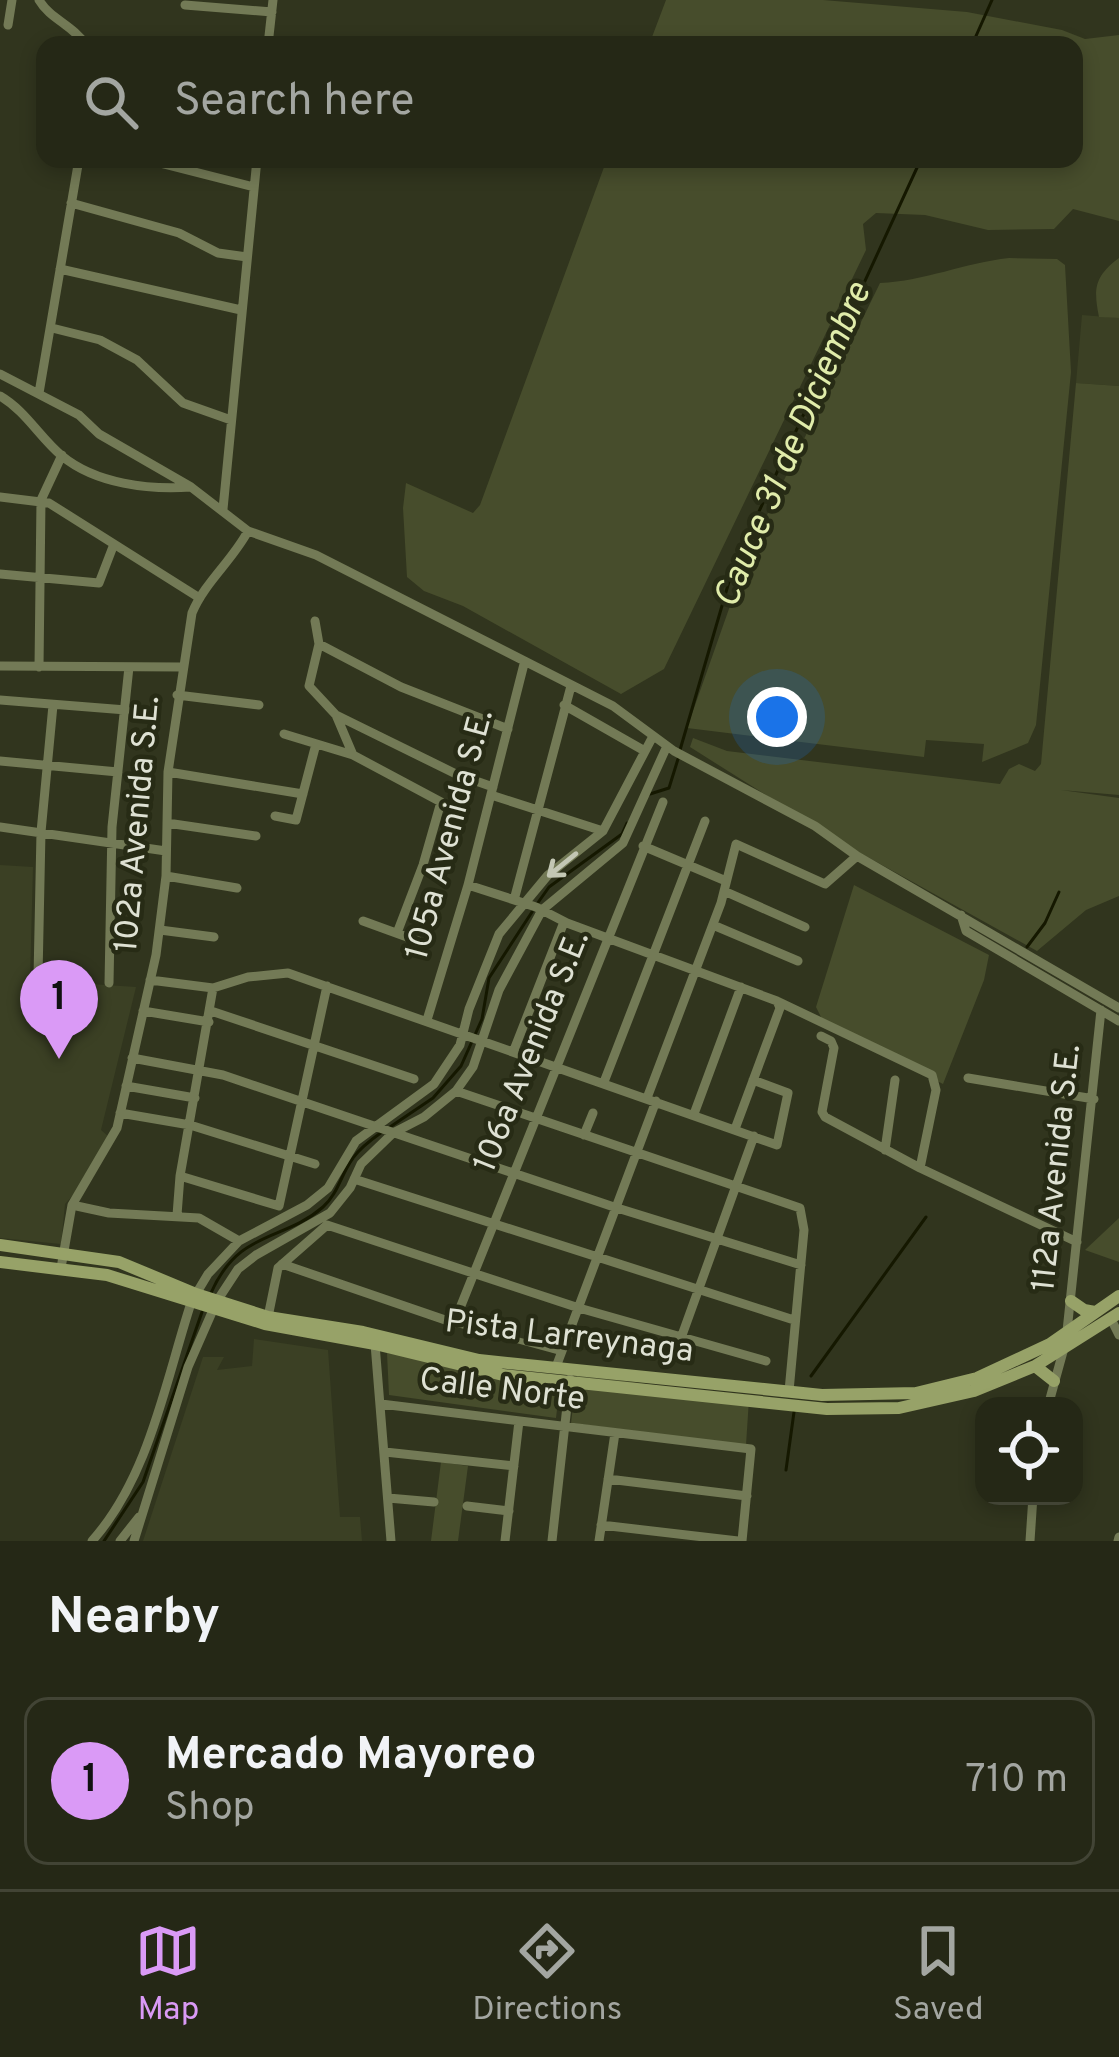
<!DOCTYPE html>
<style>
:root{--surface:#252816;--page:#313423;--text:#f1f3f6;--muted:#a3a6a1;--line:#424435;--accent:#da9af6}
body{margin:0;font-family:Overpass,sans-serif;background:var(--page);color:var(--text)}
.controls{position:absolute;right:36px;bottom:36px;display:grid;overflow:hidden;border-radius:24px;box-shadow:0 6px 18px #0003}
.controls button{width:108px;height:108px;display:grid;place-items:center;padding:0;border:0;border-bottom:3px solid var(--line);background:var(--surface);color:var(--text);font:60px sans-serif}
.you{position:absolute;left:777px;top:717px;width:42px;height:42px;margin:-30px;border:9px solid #fff;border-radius:50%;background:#1a73e8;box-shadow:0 0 0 18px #1a73e833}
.badge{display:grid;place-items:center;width:78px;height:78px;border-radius:50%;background:var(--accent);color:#111;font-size:39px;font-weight:700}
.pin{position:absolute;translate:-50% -99px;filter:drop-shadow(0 3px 6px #0008)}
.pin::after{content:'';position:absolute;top:63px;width:42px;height:36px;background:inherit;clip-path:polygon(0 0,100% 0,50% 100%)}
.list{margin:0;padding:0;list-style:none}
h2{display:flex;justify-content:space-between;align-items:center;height:156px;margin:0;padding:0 48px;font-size:51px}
h2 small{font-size:39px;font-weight:400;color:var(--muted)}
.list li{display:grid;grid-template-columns:78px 1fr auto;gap:36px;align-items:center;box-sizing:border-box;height:168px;margin:0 24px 24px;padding:0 24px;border:3px solid var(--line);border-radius:24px}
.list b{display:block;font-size:45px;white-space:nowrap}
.list p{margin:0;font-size:39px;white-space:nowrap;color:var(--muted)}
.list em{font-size:39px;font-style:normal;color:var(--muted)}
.icon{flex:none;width:66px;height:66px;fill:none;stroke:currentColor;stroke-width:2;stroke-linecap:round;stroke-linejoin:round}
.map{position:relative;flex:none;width:1119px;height:1541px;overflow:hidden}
.search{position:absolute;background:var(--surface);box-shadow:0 6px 18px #0003;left:36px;right:36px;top:36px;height:132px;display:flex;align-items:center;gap:30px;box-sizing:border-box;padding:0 42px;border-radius:24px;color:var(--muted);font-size:45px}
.sheet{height:348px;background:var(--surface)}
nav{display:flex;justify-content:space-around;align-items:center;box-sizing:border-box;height:168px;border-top:3px solid var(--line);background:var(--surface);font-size:33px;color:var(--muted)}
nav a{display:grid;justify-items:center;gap:6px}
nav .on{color:var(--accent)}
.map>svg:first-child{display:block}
</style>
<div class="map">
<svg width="1119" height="1541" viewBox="0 0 1119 1541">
<rect width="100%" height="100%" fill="#31351e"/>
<path fill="#3b4024" d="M1082 315 1119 318V386L1076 383Z
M0 865 33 867 30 980 136 987 101 1130 110 1138 85 1182 65 1204 61 1244 0 1238Z
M254 1339 328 1350 340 1517H360L362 1541H143L203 1357H224L217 1370 252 1366Z"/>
<path fill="#474d2c" d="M666 0H823L967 12 1062 30 1085 39 1119 35V221L1073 209 1054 229 988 230 925 215 876 213 863 224 866 250 664 669 621 694 463 606 424 591 407 577 403 508 406 483 473 513 480 505 607 159H1074V45H649Z
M1009 258 1057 259 1065 265 1071 372 1036 725 1028 743 982 762 984 744 926 740 924 757 687 728 749 552 880 283C925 281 964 263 1009 258Z
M1119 258V318L1099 317C1093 288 1095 276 1119 258Z
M1076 383 1119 386V795L1061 790 1119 798V896L1086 910 1037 951 837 840 690 747 693 738 727 751 1000 784 1009 769 1019 764 1035 771 1041 764Z
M854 885 989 955 984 980 943 1084 824 1023 816 1007Z
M1119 1218V1262L1085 1250Z
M387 1353 560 1384 556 1418 389 1395Z
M577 1374 749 1399 746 1445 571 1423Z
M441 1462 468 1466 458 1541H431Z"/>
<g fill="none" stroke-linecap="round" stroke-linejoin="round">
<path stroke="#151800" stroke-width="3" d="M972 45 992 0
M680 750 733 568 921 159
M650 794 669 788 678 759
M537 904 549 887 622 834 627 823
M1027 947 1045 923 1059 892
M390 1127 433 1098 461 1066 482 1019 489 978 532 912
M211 1293C239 1229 283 1242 323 1207 338 1194 341 1174 353 1158 360 1148 372 1139 382 1132
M811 1376 926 1217
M786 1470 794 1412
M104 1541 143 1482 202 1312"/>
<path stroke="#737a56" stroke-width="6" d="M454 1323 561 1352"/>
<path stroke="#737a56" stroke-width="9" d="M39 0C50 19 73 25 86 45
M185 5 272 12
M8 25 12 0
M268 45 273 0
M144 159 254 187
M71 203 179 233 218 253 247 257
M60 269 241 310
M52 328 100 340 137 360 183 403 231 420
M0 374 79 415 99 434 191 487 248 531 316 555 613 706 674 751 815 826 857 856 1119 1008
M39 393 79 159
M0 396C26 411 40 438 62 456 96 484 149 490 191 487
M0 497 49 503 198 597
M223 509 257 159
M0 574 99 583 114 544
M315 621 319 644 309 686 336 715 353 755 441 802 423 865 397 933
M319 644 401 687 508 729
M0 666 182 667
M39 667 41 500 62 455
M177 695 259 705
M0 700 126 710
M564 705 643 750
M336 715 456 774 493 787
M284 734 353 755
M0 761 118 772
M168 772 303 794
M491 795 603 831
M275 816 296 820 316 744
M167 823 256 836
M0 827 166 851
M643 846 726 881
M166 876 237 888
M468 885 536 907 567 923 777 1001 780 1008 735 1129
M724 891 805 927
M514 900 571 686
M961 915 966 931 1119 1021
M363 921 418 941
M713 925 798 961
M160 930 214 937
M38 977 41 832 53 705
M150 980 213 988 248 977 288 973 777 1145 788 1093 753 1080
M109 983 112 827 129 667
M777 1001 932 1075 936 1090 920 1168
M143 1011 209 1022
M211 1011 414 1079
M427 1020 468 885 524 664
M821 1036 831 1041 834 1048 822 1112 825 1117 920 1168 1077 1242
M514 1050 564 922
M132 1058 223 1075 614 1207 801 1265
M968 1078 1094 1099
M604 1082 705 821
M126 1086 195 1098
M456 1091 800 1208 804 1230 789 1391
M647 1098 721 903 736 844 825 884 857 856
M120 1113 190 1125 315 1164
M694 1114 741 987
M584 1135 593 1113
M885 1150 895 1080
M180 1176 279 1206 327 986
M354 1179 794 1320
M72 1205 109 1213 199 1218 239 1241
M177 1215 180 1176 213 988
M282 1264 454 1323 663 802
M61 1268 72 1205 117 1128 156 955 166 876 168 772 192 613C205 582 232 561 248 531
M196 1294 208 1274 239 1241 307 1205 328 1188 356 1141 434 1084 460 1045 469 1009 499 934 548 875 603 831 652 738
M217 1301 238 1269 256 1255 330 1213 350 1188 361 1164 393 1133 424 1117 456 1091 473 1067 499 990 542 910 623 843 667 746
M268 1317 278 1268 327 1225 579 1308 766 1361
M1111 1319 1119 1335
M1067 1331 1101 1010
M681 1338 754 1136
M375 1344 391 1541
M556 1367 656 1101
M381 1404 751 1449 742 1541
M1048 1406 1064 1348
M385 1452 514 1466
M608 1479 747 1496
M388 1498 434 1502
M467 1506 509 1511
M601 1525 738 1541
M92 1541C149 1477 165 1383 191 1303
M120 1541 139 1517
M134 1541 188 1367 213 1310
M505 1541 519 1421
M552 1541 570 1379
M599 1541 615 1433
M1030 1541 1033 1496
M1118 1541 1119 1537"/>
<path stroke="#97a268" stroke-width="12" d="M0 1245 119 1262 196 1294 268 1317 363 1332 479 1360 822 1395 916 1393 977 1378 1050 1344 1119 1296
M0 1262 107 1275 265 1324 375 1344 503 1375 827 1409 899 1408 974 1391 1035 1366 1119 1313
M1071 1301 1084 1310 1095 1312
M1035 1366 1054 1381"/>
</g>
<defs><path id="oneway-shaft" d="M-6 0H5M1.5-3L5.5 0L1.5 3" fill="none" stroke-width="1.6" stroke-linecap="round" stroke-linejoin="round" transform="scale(3)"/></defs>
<use stroke="#c3c7b4" href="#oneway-shaft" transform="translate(562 865) rotate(141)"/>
<g text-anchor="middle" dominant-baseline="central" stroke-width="9" stroke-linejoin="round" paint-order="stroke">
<g font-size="33" fill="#dee1d3" stroke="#272b15">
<text transform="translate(139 824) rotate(-85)">102a Avenida S.E.</text>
<text transform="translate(451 835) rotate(-75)">105a Avenida S.E.</text>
<text transform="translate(533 1052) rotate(-68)">106a Avenida S.E.</text>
<text transform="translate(1058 1168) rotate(-84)">112a Avenida S.E.</text>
<text transform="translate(569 1338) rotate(7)">Pista Larreynaga</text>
<text transform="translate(502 1391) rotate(7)">Calle Norte</text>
</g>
<g font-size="36" font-style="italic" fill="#e0ecaa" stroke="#272b15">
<text transform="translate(794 446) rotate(-67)">Cauce 31 de Diciembre</text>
</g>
</g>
</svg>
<div class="controls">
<button><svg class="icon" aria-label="locate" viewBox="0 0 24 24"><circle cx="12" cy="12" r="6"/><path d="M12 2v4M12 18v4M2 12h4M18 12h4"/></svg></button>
</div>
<div class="you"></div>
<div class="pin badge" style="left:59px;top:1059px">1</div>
<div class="search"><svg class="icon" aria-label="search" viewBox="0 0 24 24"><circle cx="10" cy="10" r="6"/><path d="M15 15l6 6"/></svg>Search here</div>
</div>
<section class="sheet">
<h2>Nearby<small></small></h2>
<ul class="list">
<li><span class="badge">1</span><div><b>Mercado Mayoreo</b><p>Shop</p></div><em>710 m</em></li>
</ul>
</section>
<nav>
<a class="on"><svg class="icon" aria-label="map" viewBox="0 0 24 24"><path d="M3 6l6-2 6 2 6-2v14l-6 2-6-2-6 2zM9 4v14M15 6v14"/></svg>Map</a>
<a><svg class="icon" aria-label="directions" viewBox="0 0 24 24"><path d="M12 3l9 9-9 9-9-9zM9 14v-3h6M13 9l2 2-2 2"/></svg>Directions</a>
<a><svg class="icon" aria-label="saved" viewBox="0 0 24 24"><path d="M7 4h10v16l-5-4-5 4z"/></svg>Saved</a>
</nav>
